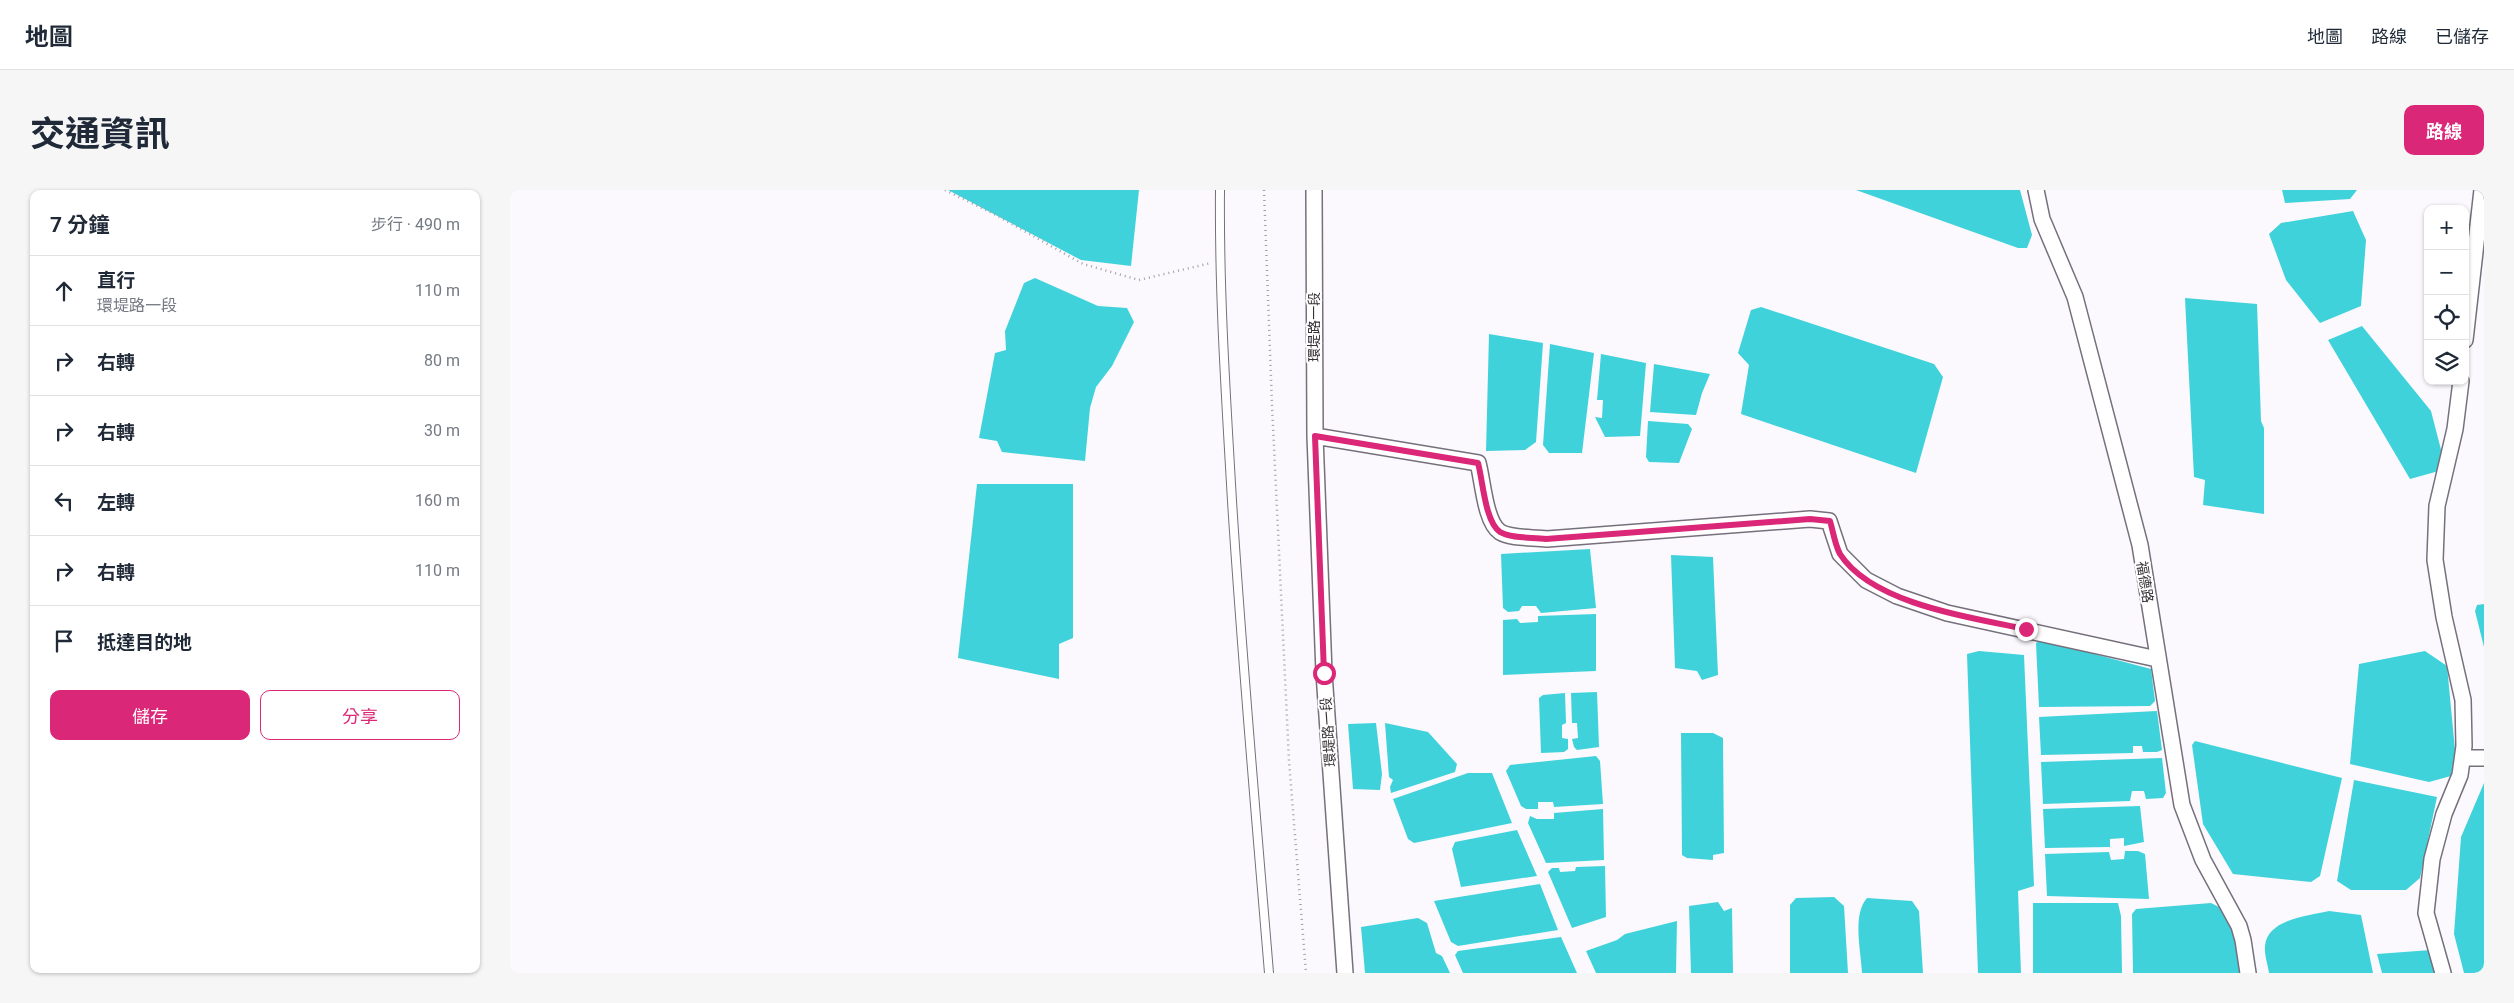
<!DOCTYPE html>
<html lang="zh-TW">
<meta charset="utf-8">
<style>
:root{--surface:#fff;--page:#f6f6f7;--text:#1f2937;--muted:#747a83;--line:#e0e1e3;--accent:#db2777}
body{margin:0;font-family:Roboto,"Noto Sans TC",sans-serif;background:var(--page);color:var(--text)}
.controls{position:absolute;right:15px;top:15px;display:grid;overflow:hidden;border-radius:10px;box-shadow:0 1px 4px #0004}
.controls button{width:45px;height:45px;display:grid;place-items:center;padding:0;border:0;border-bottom:1px solid var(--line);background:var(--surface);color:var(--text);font:25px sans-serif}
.stop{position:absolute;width:15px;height:15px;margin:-11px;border:4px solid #db2777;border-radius:50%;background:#fff}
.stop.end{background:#db2777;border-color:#fff;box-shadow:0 1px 5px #0008}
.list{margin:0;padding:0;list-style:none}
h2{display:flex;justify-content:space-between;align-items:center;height:65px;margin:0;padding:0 20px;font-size:21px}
h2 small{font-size:16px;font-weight:400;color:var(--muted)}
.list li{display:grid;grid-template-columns:32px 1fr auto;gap:15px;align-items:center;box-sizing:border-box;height:70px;padding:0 20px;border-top:1px solid var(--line)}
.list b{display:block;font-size:19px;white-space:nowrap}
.list p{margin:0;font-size:16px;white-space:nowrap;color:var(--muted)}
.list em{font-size:16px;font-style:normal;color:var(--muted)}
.actions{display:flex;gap:10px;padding:15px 20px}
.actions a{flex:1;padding:11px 0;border:1px solid var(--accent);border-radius:10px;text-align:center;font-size:18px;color:var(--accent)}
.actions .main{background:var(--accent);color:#fff}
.icon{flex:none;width:28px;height:28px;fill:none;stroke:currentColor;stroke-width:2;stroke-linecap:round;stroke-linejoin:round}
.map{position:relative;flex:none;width:1974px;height:783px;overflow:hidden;border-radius:10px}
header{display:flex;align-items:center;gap:30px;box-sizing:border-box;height:70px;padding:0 25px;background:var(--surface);border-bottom:1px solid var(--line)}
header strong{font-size:24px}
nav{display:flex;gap:28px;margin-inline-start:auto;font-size:18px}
.intro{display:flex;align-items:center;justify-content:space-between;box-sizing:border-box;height:120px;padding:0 30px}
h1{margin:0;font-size:35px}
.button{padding:12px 22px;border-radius:10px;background:var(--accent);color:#fff;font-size:18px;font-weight:700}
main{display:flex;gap:30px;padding:0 30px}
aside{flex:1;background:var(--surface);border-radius:10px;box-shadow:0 1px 4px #0004}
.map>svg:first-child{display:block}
</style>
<header>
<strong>地圖</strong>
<nav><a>地圖</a><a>路線</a><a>已儲存</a></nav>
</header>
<div class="intro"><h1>交通資訊</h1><a class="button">路線</a></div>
<main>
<aside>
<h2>7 分鐘<small>步行 · 490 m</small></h2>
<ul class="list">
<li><svg class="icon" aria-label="ahead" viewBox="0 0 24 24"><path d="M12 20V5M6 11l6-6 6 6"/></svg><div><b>直行</b><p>環堤路一段</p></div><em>110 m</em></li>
<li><svg class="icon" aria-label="right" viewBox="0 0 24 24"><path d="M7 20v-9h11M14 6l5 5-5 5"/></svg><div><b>右轉</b></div><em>80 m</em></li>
<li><svg class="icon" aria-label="right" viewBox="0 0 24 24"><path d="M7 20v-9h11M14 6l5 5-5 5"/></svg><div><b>右轉</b></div><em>30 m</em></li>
<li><svg class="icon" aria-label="left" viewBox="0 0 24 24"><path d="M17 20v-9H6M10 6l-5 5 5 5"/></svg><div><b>左轉</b></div><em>160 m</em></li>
<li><svg class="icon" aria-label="right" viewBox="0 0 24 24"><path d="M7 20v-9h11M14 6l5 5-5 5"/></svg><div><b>右轉</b></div><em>110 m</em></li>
<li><svg class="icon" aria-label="arrive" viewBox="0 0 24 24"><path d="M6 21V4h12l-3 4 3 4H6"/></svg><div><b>抵達目的地</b></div></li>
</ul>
<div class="actions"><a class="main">儲存</a><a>分享</a></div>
</aside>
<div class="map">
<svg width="1974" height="783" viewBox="0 0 1974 783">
<rect width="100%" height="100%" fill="#fbf8fe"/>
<path fill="#3fd2db" d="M438 0H629L621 76 571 70Z
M1346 0H1510L1522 45 1517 58H1508Z
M1772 0H1847L1840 9 1775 13Z
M1843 21 1856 50 1851 116 1810 133 1776 90 1759 44 1771 33Z
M525 88 588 116 617 118 624 132 602 176 586 197 580 218 575 271 492 262 487 251 469 248 485 163 496 160 495 141 514 93Z
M1675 108 1747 114 1751 231 1754 238V324L1693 315 1695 290 1684 287Z
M1251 117 1424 174 1433 187 1406 283 1231 224 1239 175 1228 163 1241 120Z
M1852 136 1921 221 1936 279 1900 289 1818 150Z
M979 144 1033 153 1026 252 1015 260 976 261Z
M1040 154 1084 163 1072 263H1039L1033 255Z
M1091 164 1136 173 1130 246 1095 247 1085 227 1092 228 1093 210H1087Z
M1144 174 1200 184 1192 203 1186 225 1140 222Z
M1138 231 1178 234 1182 239 1169 273 1139 272 1136 267Z
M467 294H563V448L549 454V489L448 468Z
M1080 359 1086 418 1031 423 1026 416H1012L1009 421 998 422 993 418 991 364Z
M1161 365 1203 367 1208 485 1192 490 1187 481 1165 478Z
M1974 414V457L1965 421 1967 415Z
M1086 424V481L993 485V430L1007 429 1010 433 1028 432V426Z
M1531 450 1641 479 1645 511 1640 516 1529 517 1526 453Z
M1469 461 1514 465 1524 696 1508 701 1511 783H1468L1457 464Z
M1915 461 1937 476 1945 560 1941 586 1919 592 1840 574 1849 474Z
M1087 502 1089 557 1067 560 1064 557 1062 549 1068 548 1067 533H1062L1061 503Z
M1055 503 1056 533 1052 535V548L1058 549V559L1054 562 1031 563 1029 508 1033 505Z
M1647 521 1652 560 1647 562H1633L1632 556H1623V563L1531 565 1529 527Z
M866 533 872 584 870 600 843 599 838 534Z
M875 533 918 542 947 574 945 582 881 603 880 597 883 590 879 587Z
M1171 543H1203L1213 548 1214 663 1203 665V670L1177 668 1172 665Z
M1685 551 1832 588 1810 686 1801 692 1723 684 1693 634 1682 555Z
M1086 566 1090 571 1093 614 1044 617 1043 612H1028V619H1016L1011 616 996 581 1000 575Z
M1652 568 1656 603 1653 608 1636 609 1634 601H1622L1620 611 1533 614 1531 572Z
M958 583H982L1002 633 904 653 898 649 883 609Z
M1844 590 1927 607 1910 688 1896 700H1841L1827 691Z
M1974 593V783H1954L1944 744 1951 647Z
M1630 616 1634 652 1614 656V648L1600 649V657L1535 658 1533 619Z
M1093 619 1094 670 1036 673 1018 633 1020 626 1027 629H1044V623Z
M1007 640 1027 686 951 697 942 659 945 652Z
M1615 661H1628L1635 664 1639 709 1537 706 1535 664 1599 662 1601 670 1614 669Z
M1095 676 1096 727 1062 738 1038 682 1042 678H1049L1050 682 1065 681 1066 677Z
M1030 694 1048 740 948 756 941 752 924 711Z
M1324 707 1334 716 1338 783H1280V715L1286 708Z
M1357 708 1402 711 1409 721 1413 783H1352C1351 761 1342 725 1357 708Z
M1208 712 1214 721 1222 718 1223 783H1181L1179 716Z
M1523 713H1608L1611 726 1612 783H1523Z
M1701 713 1715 720 1725 742 1730 783H1623L1622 724 1626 719Z
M1819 721 1851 725 1863 783H1759C1758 775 1754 764 1755 756 1757 729 1798 726 1819 721Z
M908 728 917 733 926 763 932 766 940 783H855L851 737Z
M1167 731 1166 783H1086L1076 761 1107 750 1115 744Z
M1051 747 1067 783H953L945 765 948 761Z
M1921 760 1927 783H1872L1867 764Z"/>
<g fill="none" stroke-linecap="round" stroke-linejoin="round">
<defs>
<path id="lane" d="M710 0C709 104 716 207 722 311 732 469 746 626 759 783"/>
<path id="street" d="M804 0 805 246 814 483 835 783
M1526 0 1532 29 1565 107 1630 355 1672 615 1693 670 1729 736 1733 750 1738 783
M1955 150 1972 0
M805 246 968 273C973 291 975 332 990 342 1002 349 1023 347 1037 349L1300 329 1319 331 1330 364 1356 390 1387 406 1437 423 1647 469
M1954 568H1974
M1933 783 1916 723 1922 669 1934 624 1950 585 1954 556 1953 510 1934 427 1925 370 1927 316 1945 239 1951 191"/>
</defs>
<use href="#lane" stroke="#76707c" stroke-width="10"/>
<use href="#street" stroke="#76707c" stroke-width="18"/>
<path stroke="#a29fa5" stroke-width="2.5" stroke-dasharray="1 4" stroke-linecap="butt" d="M435 0 484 24 573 74 629 90 701 73
M754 0 762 215 779 571 796 783"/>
<use href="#lane" stroke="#fff" stroke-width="8"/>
<use href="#street" stroke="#fff" stroke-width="15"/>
</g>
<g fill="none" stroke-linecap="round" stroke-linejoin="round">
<path stroke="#db2777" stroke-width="6" d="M814 483 805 246 968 273C973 291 975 332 990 342 1002 349 1023 347 1036 349L1300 329 1320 331C1323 341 1325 355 1330 364 1362 414 1462 428 1516 439"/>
</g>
<g text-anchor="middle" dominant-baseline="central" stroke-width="4" stroke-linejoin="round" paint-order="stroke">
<g font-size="14" fill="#353237" stroke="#fff">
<text transform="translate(804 137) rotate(-90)">環堤路一段</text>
<text transform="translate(1635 392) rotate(81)">福德路</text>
<text transform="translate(818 542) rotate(-94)">環堤路一段</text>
</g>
</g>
</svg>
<div class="controls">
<button>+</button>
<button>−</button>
<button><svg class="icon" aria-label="locate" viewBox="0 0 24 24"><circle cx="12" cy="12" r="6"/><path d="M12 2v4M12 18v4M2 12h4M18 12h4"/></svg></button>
<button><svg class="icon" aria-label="layers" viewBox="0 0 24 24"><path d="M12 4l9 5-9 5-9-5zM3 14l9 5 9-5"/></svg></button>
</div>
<div class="stop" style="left:814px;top:483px"></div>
<div class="stop end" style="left:1516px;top:439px"></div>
</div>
</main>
